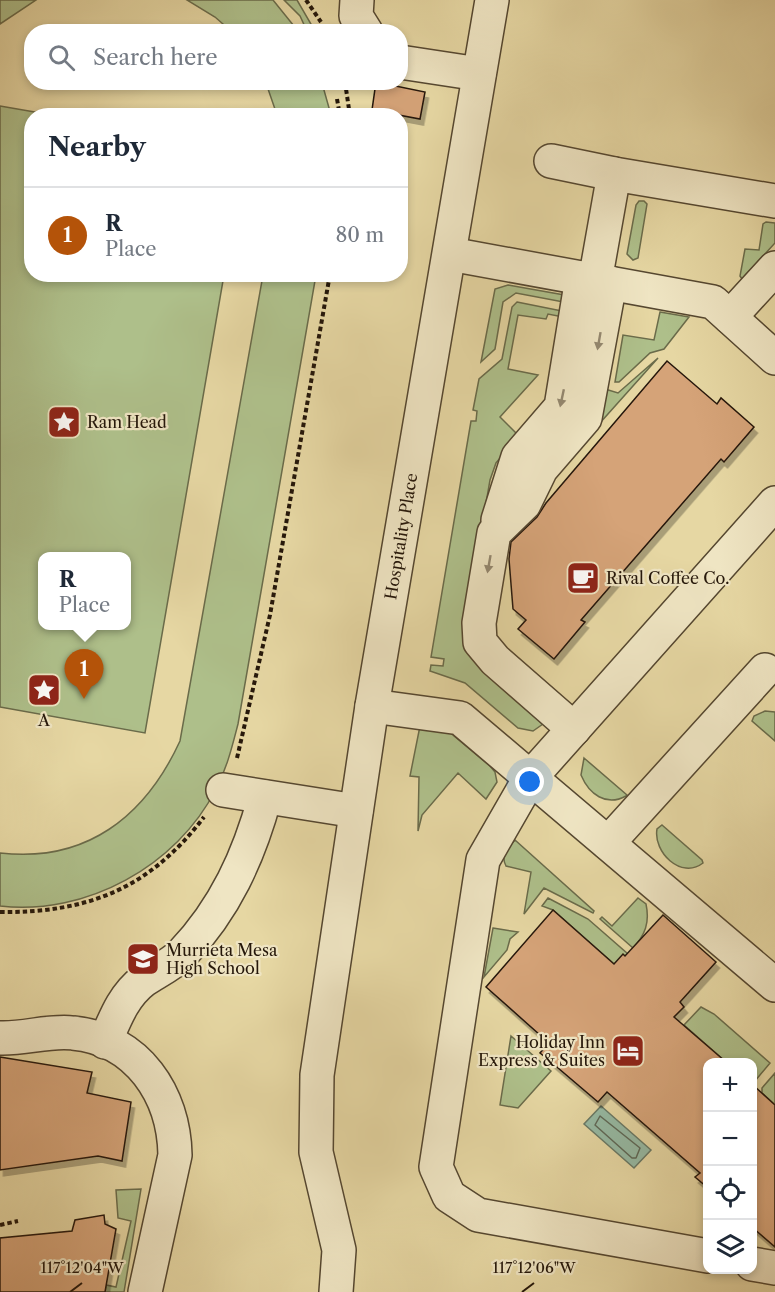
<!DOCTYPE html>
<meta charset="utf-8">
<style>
:root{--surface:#fff;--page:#f2f2f3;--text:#1f2937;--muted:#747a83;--line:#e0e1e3;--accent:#b45309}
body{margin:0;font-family:"Libre Caslon Text",serif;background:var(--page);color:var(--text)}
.controls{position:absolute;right:18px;bottom:18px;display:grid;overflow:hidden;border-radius:12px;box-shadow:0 3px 9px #0003}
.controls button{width:54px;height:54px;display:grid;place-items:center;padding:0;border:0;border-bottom:2px solid var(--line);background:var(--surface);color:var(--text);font:30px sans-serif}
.you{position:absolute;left:530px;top:782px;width:21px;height:21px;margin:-15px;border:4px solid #fff;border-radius:50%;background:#1a73e8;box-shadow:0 0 0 9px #1a73e833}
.badge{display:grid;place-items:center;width:39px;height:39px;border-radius:50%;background:var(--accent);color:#fff;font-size:20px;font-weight:700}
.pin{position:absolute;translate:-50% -50px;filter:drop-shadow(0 2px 3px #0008)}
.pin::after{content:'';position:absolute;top:32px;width:21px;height:18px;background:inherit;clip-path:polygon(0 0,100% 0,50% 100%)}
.popup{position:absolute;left:38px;top:552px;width:93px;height:78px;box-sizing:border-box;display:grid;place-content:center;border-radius:12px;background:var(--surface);filter:drop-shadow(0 2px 4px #0005);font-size:20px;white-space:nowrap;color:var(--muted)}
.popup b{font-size:22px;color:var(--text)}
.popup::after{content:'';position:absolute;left:50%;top:100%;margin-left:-12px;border:12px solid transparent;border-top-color:var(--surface)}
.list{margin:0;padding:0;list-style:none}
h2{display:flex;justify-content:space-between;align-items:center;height:78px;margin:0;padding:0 24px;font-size:26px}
h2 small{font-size:20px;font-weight:400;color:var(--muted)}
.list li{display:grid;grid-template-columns:39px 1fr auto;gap:18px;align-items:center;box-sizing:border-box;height:96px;padding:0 24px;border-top:2px solid var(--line)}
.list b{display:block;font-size:22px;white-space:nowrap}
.list p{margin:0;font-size:20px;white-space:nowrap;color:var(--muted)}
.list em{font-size:20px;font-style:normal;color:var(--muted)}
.icon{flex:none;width:33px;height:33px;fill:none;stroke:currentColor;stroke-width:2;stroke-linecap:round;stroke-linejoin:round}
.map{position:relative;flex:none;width:775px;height:1292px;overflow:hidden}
.search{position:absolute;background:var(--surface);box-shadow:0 3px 9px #0003;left:24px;top:24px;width:384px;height:66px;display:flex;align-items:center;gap:15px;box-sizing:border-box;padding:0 21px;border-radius:24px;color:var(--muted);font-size:22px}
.panel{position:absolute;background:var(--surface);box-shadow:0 3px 9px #0003;left:24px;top:108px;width:384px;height:174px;border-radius:24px}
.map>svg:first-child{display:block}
</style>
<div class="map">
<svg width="775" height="1292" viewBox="0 0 775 1292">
<defs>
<filter id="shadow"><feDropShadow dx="3.5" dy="6" stdDeviation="0" flood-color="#0004"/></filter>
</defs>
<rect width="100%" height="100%" fill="#e6d7a3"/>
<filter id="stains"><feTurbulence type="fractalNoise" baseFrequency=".00333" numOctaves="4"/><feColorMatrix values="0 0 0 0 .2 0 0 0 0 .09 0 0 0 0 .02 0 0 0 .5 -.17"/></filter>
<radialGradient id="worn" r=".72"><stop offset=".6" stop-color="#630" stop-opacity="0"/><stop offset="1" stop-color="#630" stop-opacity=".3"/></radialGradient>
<path fill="#aebf8a" stroke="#6a6b4a" stroke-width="1.5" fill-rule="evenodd" d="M0 0H36L0 24Z
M187 0H273L298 31H231L215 17Z
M284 0H297L315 31H307L300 16Z
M266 83H322L331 115H277Z
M0 106 52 115 32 116V274L224 275 145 733 0 707ZM42 556H126V626H42Z
M639 201H644L647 204 638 258 633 260 627 254 636 205Z
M766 222 775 223V243L742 279 740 276 745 249 759 250 763 224Z
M263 275H316L238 724C232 747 227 768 216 789 177 866 86 916 0 906V853C86 863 145 817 180 741Z
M508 285 570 296 574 304 516 293 503 302 495 349 481 362 495 289Z
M517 302 572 313 563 317 548 314 546 319 518 315 508 369 538 375 500 417 519 436 496 463 490 480 463 637 469 653 543 724 533 731 518 728 465 683 430 671 431 665 443 666 444 659 431 657 471 421H476L477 411 473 410 479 379 502 359 512 307Z
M660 312 689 317 664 349 650 353 619 382H615L623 335 654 340Z
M658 358 599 424 605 389 618 393Z
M765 711 775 712V741L752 721 754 716Z
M441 725 490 766 495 772 497 782 486 799 458 773 422 815 418 831 419 777 410 776 420 726Z
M584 758 627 795 626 796C606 807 589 794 581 775Z
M662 825 702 860 703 863C681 880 653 852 657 829Z
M515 840 594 911 593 913 544 888 524 914 531 872 506 866C500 855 508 848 515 840Z
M548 898 588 919 628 954 614 964 553 910 542 906Z
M638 898 646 904C650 923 645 935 633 948L600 919 602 917 612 926Z
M493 928 518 932 510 939 507 950 484 977Z
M701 1007 714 1014 770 1063 755 1081H753L752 1062H726L684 1025Z
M511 1036 551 1071 518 1108 500 1105Z
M775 1073V1105L762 1093V1088Z
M141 1189 124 1292H105L106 1285 116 1287 131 1221 118 1218 116 1190Z"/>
<path fill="#96baa4" stroke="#697966" stroke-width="1.5" d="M601 1106 651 1150 634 1168 584 1124Z"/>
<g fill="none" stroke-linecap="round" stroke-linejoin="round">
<path stroke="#5e6857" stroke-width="1.5" d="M600 1116 640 1148 636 1158H632L595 1125Z"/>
</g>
<path fill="#d5a378" stroke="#25170a" stroke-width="1.5" filter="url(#shadow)" d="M376 82 425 92 420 119 372 110Z
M667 361 717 404 721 398 754 427 724 462 721 459 581 620 585 622 554 659 518 629 526 620 513 609 509 559 511 542 537 517 546 503Z
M553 910 614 964 623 954 625 956 663 915 716 962 680 1002 684 1007 674 1017 726 1062H708V1188L695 1177 700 1173 607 1092 598 1102 551 1062 540 1053 549 1043 486 987Z
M0 1057 92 1072 87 1093 131 1102 122 1161 98 1156 0 1170Z
M753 1085 775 1105V1247L753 1228Z
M104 1215 105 1224 116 1229 105 1292H0V1238L72 1231 75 1220Z"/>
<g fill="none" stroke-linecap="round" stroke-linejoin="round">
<defs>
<g id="minor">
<path d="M357 0 356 16 366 32"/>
<path d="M400 62 479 74"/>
<path d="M551 161 614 174"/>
<path d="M450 254 713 302 775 358"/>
<path d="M595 281 614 174 775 201"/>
<path d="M730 317 775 268"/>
<path d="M498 520 518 457 561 407 582 278"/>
<path d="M372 706 460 718 775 985"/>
<path d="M574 729 495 660 480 642 479 623 494 533 524 504 541 469 585 418 610 283"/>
<path d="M223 790 356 811"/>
<path d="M608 843 765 670"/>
<path d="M0 1038C25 1039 49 1030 73 1033 138 1039 174 1095 175 1155L145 1292"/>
<path d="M105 1042C115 1019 123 996 144 980 156 972 171 965 182 954 225 909 249 856 265 797"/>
<path d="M708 1256 478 1215 449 1196 436 1167 483 860 530 778 775 503"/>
<path d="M752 1264 775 1268"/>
<path id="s1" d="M336 1292 339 1250 316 1152 317 1075 372 706 492 0"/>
</g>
</defs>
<use href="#minor" stroke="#554730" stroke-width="36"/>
<path stroke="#25170a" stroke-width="4" stroke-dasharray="4.5 3" stroke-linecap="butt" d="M306 0 321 22
M345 82 350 116
M337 99 340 116
M237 758 270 615 330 274
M0 912C89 913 150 888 204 817
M0 1225 18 1221"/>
<use href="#minor" stroke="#efe5c3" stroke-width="33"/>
</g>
<defs><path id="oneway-solid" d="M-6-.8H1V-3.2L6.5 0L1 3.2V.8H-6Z" transform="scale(1.5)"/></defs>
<g fill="#948870">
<use href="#oneway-solid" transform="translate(599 341) rotate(100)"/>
<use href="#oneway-solid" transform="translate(562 398) rotate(102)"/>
<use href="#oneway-solid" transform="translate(489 564) rotate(100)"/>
</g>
<path fill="none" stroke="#25170a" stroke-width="2" d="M70 1292 82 1283M522 1292 534 1283"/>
<defs>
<symbol id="sight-square" viewBox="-11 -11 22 22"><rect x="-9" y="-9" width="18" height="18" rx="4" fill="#8f2418" stroke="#efe5c3"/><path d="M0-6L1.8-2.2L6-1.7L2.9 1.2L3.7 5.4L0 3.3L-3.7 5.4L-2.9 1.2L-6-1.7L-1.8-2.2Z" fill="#fff"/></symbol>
<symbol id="cafe-square" viewBox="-11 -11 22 22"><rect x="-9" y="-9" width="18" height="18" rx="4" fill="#8f2418" stroke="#efe5c3"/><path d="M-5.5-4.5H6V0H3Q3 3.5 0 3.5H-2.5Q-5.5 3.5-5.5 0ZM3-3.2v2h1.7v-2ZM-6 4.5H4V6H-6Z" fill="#fff"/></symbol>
<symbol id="school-square" viewBox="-11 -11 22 22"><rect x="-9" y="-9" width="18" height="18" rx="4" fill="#8f2418" stroke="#efe5c3"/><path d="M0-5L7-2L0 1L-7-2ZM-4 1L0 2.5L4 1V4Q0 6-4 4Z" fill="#fff"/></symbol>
<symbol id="hotel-square" viewBox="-11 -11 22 22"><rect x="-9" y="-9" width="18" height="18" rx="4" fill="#8f2418" stroke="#efe5c3"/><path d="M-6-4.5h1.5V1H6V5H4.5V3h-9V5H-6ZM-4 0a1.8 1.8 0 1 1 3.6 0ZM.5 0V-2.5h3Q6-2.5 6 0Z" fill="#fff"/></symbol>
</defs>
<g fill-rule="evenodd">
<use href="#sight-square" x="45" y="403" width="38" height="38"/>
<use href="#cafe-square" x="564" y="559" width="38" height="38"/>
<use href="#sight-square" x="25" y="671" width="38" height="38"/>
<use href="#school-square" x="124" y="940" width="38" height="38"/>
<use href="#hotel-square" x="609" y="1032" width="38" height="38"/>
</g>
<g text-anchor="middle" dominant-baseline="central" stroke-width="4.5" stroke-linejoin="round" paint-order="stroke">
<g font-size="16" fill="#25170a" stroke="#efe5c3" text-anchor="start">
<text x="87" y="422">Ram Head</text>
<text x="606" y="578">Rival Coffee Co.</text>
<text x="44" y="720" text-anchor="middle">A</text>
<text x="166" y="950">Murrieta Mesa<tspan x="166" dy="18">High School</tspan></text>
<text x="605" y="1042" text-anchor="end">Holiday Inn<tspan x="605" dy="18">Express &amp; Suites</tspan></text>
</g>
<g font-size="16" fill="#25170a" stroke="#efe5c3">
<text stroke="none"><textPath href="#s1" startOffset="765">Hospitality Place</textPath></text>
</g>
</g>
<g font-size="15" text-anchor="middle" fill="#25170a" stroke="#efe5c3" stroke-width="4.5" stroke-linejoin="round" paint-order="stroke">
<text x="82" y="1273">117°12'04"W</text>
<text x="534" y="1273">117°12'06"W</text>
</g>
<rect width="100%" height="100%" filter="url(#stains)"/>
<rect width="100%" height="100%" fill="url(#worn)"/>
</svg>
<div class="controls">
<button>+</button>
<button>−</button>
<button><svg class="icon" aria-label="locate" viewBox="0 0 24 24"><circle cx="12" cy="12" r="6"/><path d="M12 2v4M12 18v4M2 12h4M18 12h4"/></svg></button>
<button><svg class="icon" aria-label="layers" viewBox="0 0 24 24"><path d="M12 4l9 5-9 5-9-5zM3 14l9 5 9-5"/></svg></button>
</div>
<div class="you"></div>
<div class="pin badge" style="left:84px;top:699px">1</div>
<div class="popup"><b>R</b>Place</div>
<div class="search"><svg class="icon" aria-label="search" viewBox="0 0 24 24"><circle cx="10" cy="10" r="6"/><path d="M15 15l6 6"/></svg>Search here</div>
<section class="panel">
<h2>Nearby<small></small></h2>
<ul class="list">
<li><span class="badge">1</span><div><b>R</b><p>Place</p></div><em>80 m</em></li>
</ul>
</section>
</div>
